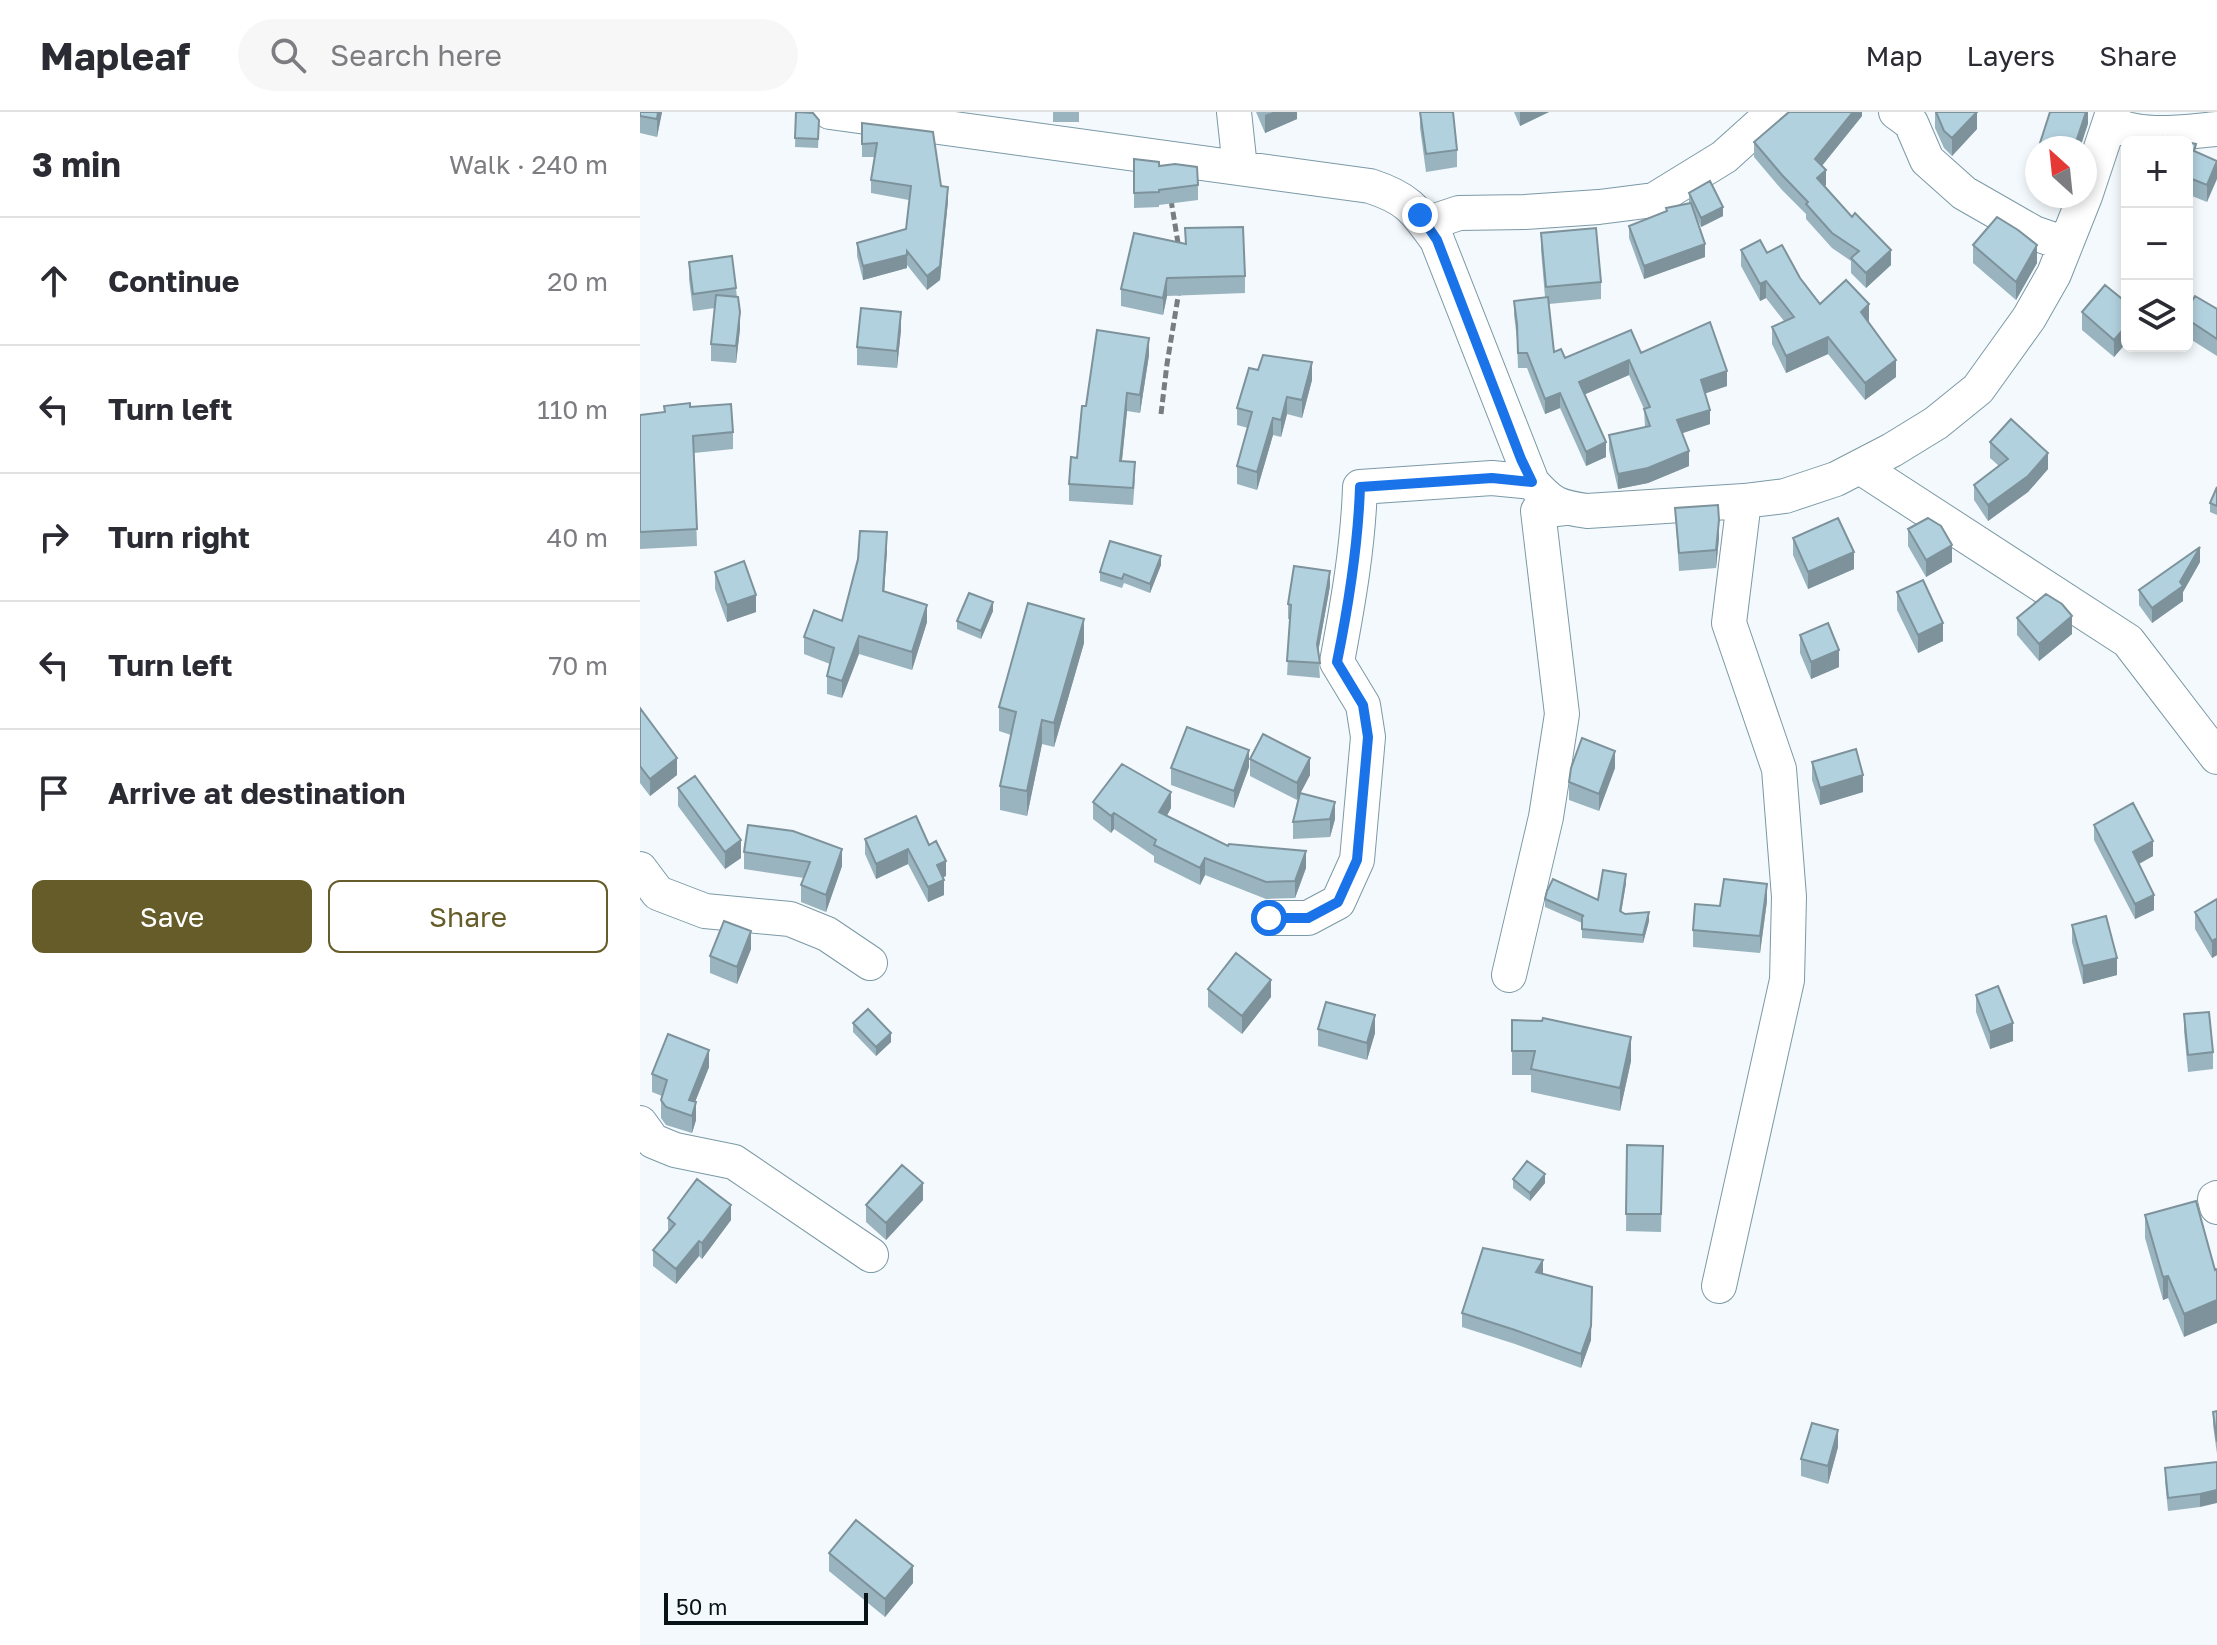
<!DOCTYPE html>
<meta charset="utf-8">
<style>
:root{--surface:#fff;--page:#f7f7f7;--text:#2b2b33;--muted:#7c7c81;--line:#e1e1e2;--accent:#665c29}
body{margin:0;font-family:"Golos Text",sans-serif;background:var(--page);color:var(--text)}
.controls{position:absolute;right:24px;top:24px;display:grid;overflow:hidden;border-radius:12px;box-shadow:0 4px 12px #0003}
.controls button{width:72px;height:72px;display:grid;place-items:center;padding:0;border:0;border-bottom:2px solid var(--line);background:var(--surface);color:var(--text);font:40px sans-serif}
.compass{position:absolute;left:1385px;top:24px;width:72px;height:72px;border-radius:50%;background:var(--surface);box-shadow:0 4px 12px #0003;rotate:333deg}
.scale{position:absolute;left:24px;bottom:20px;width:204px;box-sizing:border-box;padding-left:8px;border:4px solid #081318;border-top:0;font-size:22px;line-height:28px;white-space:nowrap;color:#081318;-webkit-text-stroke:6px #f3f9fc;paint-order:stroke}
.stop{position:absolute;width:24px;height:24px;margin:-18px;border:6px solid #1a73e8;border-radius:50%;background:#fff}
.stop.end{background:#1a73e8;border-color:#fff;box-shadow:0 2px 8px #0008}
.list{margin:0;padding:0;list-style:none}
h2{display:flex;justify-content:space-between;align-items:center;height:104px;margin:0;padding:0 32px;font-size:34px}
h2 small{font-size:26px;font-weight:400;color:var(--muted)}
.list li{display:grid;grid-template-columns:52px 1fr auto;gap:24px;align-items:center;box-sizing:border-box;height:128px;padding:0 32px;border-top:2px solid var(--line)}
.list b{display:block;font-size:30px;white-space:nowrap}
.list em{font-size:26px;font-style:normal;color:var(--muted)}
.actions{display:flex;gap:16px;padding:24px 32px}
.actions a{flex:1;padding:18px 0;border:2px solid var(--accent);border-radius:12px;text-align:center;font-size:28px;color:var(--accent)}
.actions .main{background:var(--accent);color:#fff}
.icon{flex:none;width:44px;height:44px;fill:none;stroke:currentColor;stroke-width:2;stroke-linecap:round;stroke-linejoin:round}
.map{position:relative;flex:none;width:1577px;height:1533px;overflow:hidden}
header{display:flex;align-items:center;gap:48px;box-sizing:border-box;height:112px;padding:0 40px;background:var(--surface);border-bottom:2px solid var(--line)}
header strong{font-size:38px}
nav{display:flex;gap:44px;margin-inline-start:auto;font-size:28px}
.search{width:560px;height:72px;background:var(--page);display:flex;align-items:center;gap:20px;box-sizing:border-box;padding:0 28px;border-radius:44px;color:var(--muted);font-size:30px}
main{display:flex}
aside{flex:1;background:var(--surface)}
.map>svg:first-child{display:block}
</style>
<header>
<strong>Mapleaf</strong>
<div class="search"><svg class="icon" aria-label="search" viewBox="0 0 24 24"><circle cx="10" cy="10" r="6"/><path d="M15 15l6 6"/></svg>Search here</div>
<nav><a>Map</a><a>Layers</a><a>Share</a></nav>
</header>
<main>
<aside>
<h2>3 min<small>Walk · 240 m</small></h2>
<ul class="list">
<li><svg class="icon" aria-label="ahead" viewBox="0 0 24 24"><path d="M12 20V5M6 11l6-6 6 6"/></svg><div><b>Continue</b></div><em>20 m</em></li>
<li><svg class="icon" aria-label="left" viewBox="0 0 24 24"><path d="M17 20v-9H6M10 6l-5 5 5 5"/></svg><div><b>Turn left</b></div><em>110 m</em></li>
<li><svg class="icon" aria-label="right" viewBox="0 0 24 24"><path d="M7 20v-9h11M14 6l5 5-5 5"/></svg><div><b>Turn right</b></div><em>40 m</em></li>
<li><svg class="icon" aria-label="left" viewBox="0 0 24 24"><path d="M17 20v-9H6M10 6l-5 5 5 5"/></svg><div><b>Turn left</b></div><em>70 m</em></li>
<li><svg class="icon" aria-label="arrive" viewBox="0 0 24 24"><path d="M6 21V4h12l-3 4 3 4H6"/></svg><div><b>Arrive at destination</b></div></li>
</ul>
<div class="actions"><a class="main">Save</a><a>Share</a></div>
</aside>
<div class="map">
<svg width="1577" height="1533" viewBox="0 0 1577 1533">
<rect width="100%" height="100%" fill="#f3f9fc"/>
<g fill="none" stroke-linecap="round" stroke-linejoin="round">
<defs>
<path id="minor" d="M190 0 730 74C767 86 774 96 797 128L892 370C911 392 918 395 947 399L1104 389 1145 384 1196 367 1252 338 1296 311 1338 277 1389 206 1414 162 1445 84
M594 0 600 56
M1256 0 1271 11 1287 48 1324 81 1394 121 1426 132
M1470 11C1502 27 1542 20 1577 17
M1445 84 1473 0
M786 112 819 101 885 100 959 95 1014 88 1084 45 1134 0
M1220 355 1488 529 1577 645
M0 757 18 781 65 799 150 807 187 822 230 851
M629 806H668L698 790 717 748 728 625 723 593 697 550C708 491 718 435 720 375L852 366 892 370
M869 863 906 705 922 602 898 399 925 396
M0 1011 13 1029 35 1038 94 1050 231 1143
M1577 1086 1575 1087 1577 1095
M1079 1174 1147 868 1149 785 1139 657 1089 511 1104 389"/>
</defs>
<use href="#minor" stroke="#7b99a6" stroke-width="36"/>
<path stroke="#767e82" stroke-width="5" stroke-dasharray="8 4" stroke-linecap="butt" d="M531 88 539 137
M521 302 527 252 539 179"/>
<use href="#minor" stroke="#fff" stroke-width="34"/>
</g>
<path fill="#99b4bf" d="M0 0H22L17 25 0 21Z
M156 0 179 16 178 36 155 35Z
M413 0H439V10H413Z
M616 0H657V7L625 21Z
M780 0 817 38V55L786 60 780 16Z
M874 0H909L880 14Z
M1222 0V4L1182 54 1186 73 1185 74 1251 153 1226 176 1211 161V149L1192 136 1166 107V102L1142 78 1114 45V30Z
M1295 0 1337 17 1312 44 1304 36 1295 16Z
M222 11 301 74 308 89 300 168 287 178 267 153V156L223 168 217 144V131L266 117 269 88 231 81V68L235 45H222Z
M1547 30 1556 40 1577 49 1567 90 1547 82Z
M494 47 519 54 558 73V88L519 93V95L494 96Z
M1049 81 1083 104 1061 115 1055 102 1065 145 1004 167 989 126V114L1049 91Z
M494 121 605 164V181L527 184 523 203 481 194V177Z
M901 121 961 170V187L909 192 914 240 925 246 1001 241 1087 274 1065 281 1070 312 1042 321 1049 354 1008 371 978 377 969 338V323L1005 315 1004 297 989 263 945 282 966 345 946 354 920 296 905 302 887 256H878L877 227 874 203V189L905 185 901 138Z
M1333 133 1397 151 1376 188 1333 151Z
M1101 138 1127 141 1160 166 1180 192 1229 209 1228 210 1256 265 1225 288 1188 242 1146 261 1132 232V215L1144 209 1126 186 1120 189 1101 154Z
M49 150 96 176 100 217 96 251 71 249V232L75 196 53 199 49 167Z
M1487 191V230L1474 245 1442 218V200Z
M1547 197H1577V244L1547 225Z
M261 218 257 256 217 253V235Z
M509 243 500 301 487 299 482 349 495 367 493 393 429 389V372L437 346 446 294Z
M672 268 662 306 647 302 641 325 633 323 617 378 597 372V354L608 316 597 313V296Z
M50 295 93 320V337L54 341 57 434 0 437V303L24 300Z
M1350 330 1408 357 1388 380 1348 409 1334 388V373L1359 354 1350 346Z
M1577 375V403L1570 400V391Z
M1035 396 1079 426 1076 456 1039 459Z
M1268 417 1312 450 1286 465 1268 434Z
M1153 426 1214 457 1168 477 1153 443Z
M247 438 244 480 287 510 272 558 219 542 202 586 187 582V564L190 552 164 542V525L202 509Z
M1560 450 1543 480V489L1512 511 1499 493V478Z
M521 453 510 481 484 471 482 476 460 469V460Z
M75 460 116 500 87 510 75 477Z
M690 474 678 540 680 566 647 563 650 507H648V492Z
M1257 480 1303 529 1278 541 1257 498Z
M353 499 341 527 317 517V509Z
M1377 506 1432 522 1399 549 1377 523Z
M1160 523 1199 555 1171 567 1160 541Z
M444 531 414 635 402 632 387 704 360 698V674L371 623 359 619V595Z
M0 596 37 663 10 684 0 671Z
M610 647 670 663 660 681 695 707 690 725 653 727V710L660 682 657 688 610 664Z
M1172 650 1223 680 1180 693 1172 668Z
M609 655 594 696 531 673V656Z
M975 656 959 699 929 688V670Z
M38 676 101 746 85 757 38 694Z
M453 690 531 696 527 704 588 734 666 756 655 786 626 787 565 763 560 773 514 750V744L474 717 471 721 453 707Z
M1454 713 1513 744 1499 752 1514 798 1495 807 1454 728Z
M225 727 289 733 306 764 303 765 304 783 288 790 268 752 236 767 225 742Z
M104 740 202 754 186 800 161 790V773L164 766 104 757Z
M986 771 981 800 1009 809 1003 831 942 826V811L905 795V787L958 788Z
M1577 787V843L1572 846 1555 817V800Z
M1127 789 1120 841 1053 835V818L1080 794Z
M1432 813 1477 863 1443 872 1432 830Z
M111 837 97 872 70 861V844Z
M568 877 631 885 602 922 568 895Z
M1336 883 1373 929 1350 937 1336 900Z
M1544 902 1573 940V957L1548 960 1544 919Z
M872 908 991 949 980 999 891 980V963H872Z
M213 911 251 930 236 944 213 920Z
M678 917 735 921 727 948 678 934Z
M69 955 55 990 56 1008 52 1021 26 1013 21 1006V988L22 984 12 980V962Z
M987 1033 1023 1034 1021 1120 986 1119Z
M873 1067 905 1071 890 1089 873 1076Z
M283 1088 246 1128 226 1110V1093Z
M1556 1089 1544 1225 1528 1186 1523 1188 1505 1126V1103Z
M28 1106 91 1108 62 1147 59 1144 36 1172 13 1154V1138L28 1120Z
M903 1162 951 1228 941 1256 875 1232 822 1215V1201Z
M1577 1299V1342L1573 1313V1300Z
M1198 1335 1188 1372 1161 1364V1347Z
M1577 1350 1560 1395 1528 1399 1525 1369V1356Z
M189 1441 273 1471 245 1505 189 1459Z"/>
<path fill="#7d929b" d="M18 0H22L17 25V7Z
M633 0H657V7L625 21V3Z
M880 0H909L880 14Z
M1213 0H1222V4L1175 62V47Z
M1337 0V17L1312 44V26Z
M1446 0H1448V12L1440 36H1434Z
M1577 51V67L1567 90V73Z
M1186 58V73L1177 81V66Z
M308 75V89L300 168 287 178V164Z
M1083 95V104L1061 115V106Z
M1065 132V145L1004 167V154Z
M1397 133V151L1376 188V170Z
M1251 138V153L1226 176V161Z
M267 139V156L223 168V154Z
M527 166V184L523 203V186Z
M1126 169V186L1120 189V172Z
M1229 192V209L1221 217V200Z
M100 200V217L96 251V234Z
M261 200V218L257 256V239Z
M1487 213V230L1474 245V228Z
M1188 225V242L1146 261V244Z
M509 226V243L500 301V283Z
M989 248V263L939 285V270Z
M1256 248V265L1225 288V271Z
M672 250V268L662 306V288Z
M1087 259V274L1061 283V268Z
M487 281V299L480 366V349Z
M920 281V296L905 302V287Z
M647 285V302L641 325V308Z
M1070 298V312L1037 323V308Z
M633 306V323L617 378V360Z
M966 330V345L946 354V340Z
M1049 339V354L1008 371 978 377V362Z
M1408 341V357L1388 380 1348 409V393Z
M1079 408V426L1076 456V438Z
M247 420V438L243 497V479Z
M1312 433V450L1286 465V448Z
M1560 435V450L1543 480V489L1512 511V496L1540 470Z
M1214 440V457L1168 477V460Z
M521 444V453L510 481V472Z
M690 459V474L677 546V532Z
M116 483V500L87 510V493Z
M353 490V499L341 527V519Z
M287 493V510L272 558V540Z
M1432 504V522L1399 549V532Z
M444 507V531L414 635V611Z
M1303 511V529L1278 541V523Z
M219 524V542L202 586V569Z
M1199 538V555L1171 567V550Z
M402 608V632L387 704V679Z
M609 638V655L594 696V679Z
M975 639V656L959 699V682Z
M37 646V663L10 684V667Z
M670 646V663L657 688V671Z
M1223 663V680L1180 693V676Z
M531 680V696L519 717V700Z
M695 690V707L690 725V707Z
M474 701V717L471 721V704Z
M101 728V746L85 757V740Z
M1513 729V744L1493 755V740Z
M202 737V754L186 800V783Z
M268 737V752L236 767V752Z
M666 739V756L655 786V769Z
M565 746V763L560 773V756Z
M306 749V764L297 768V753Z
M986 762V771L980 808V799Z
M304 768V783L288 790V775Z
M1127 772V789L1120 841V824Z
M1514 783V798L1495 807V792Z
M1009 800V809L1003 831V823Z
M111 819V837L97 872V855Z
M1577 826V843L1572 846V829Z
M1477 846V863L1443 872V854Z
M631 868V885L602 922V904Z
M735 903V921L727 948V931Z
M1373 911V929L1350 937V920Z
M251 921V930L236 944V935Z
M991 925V949L980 999V976Z
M69 938V955L49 1005V988Z
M56 990V1008L52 1021V1004Z
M905 1062V1071L890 1089V1081Z
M283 1071V1088L246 1128V1111Z
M91 1093V1108L62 1147V1131Z
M59 1129V1144L36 1172V1157Z
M903 1148V1162L896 1160Z
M1528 1164V1186L1523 1188V1165Z
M952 1175 951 1228 941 1256V1242Z
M1577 1188V1211L1544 1225V1202Z
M1198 1318V1335L1188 1372V1354Z
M1577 1378V1391L1560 1395V1382Z
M273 1454V1471L245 1505V1487Z"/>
<path fill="#b2d1de" stroke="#7d929b" stroke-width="2" d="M0 0H18L17 7 0 4Z
M156 0 173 1 179 8 178 27 155 26Z
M780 0H813L817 38 786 42Z
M1149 0H1213L1175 47 1186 58 1177 66 1212 105 1215 101 1251 138 1226 161 1211 146 1219 139 1192 121 1166 92 1168 90 1142 63 1114 30Z
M1296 0H1337L1312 26 1304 19Z
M1410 0H1446L1434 36H1409L1400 31Z
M222 11 293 20 301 74 308 75 300 154 287 164 267 139V143L223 154 217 131 266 117 271 74 231 68 237 31 222 32Z
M1523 25 1556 32 1554 39 1577 49 1567 73 1547 65V30H1521Z
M494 47 519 50V54L535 52 557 55 558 73 519 78V80L494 81Z
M1070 69 1083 95 1061 106 1049 81Z
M1051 91 1065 132 1004 154 989 114 1027 99 1026 96Z
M1357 105 1378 118 1397 133 1376 170 1333 133Z
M603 115 605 164 527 166 523 186 481 177 494 121 546 132 545 116Z
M956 116 961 170 906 175 901 121Z
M1120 128 1127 141 1142 133 1160 166 1180 192 1206 168 1229 192 1221 200 1256 248 1225 271 1188 225 1146 244 1132 215 1154 205 1126 169 1120 172 1101 138Z
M92 144 96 176 53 182 49 150Z
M1465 173 1487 191V213L1474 228 1442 200Z
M76 183 98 185 100 200 96 234 71 232Z
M1555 184 1577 197V227L1547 207V197Z
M908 185 914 240 921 237 925 246 991 218 1001 241 1070 210 1087 259 1061 268 1070 298 1037 308 1049 339 1008 356 978 362 969 323 1010 314 1004 297 1010 295 989 248 939 270 966 330 946 340 920 281 905 287 887 241H878L877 212 874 189Z
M221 196 261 200 257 239 217 235Z
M457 218 509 226 500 283 487 281 480 349 495 350 493 376 429 372 431 345 437 346 442 294H446Z
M623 243 672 250 662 288 647 285 641 308 633 306 617 360 597 354 612 300 597 296 609 256 618 258Z
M50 291V295L91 292 93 320 53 324 57 417 0 420V303L25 300 24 294Z
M1371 307 1408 341 1388 364 1348 393 1334 373 1368 347 1350 330Z
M1577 375V394L1570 391Z
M1078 393 1079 408 1076 438 1039 441 1035 396Z
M1198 406 1214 440 1168 460 1153 426Z
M1288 406 1301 414 1312 433 1286 448 1268 417Z
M220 419 247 420 243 479 287 493 272 540 219 524 202 569 187 564 194 536 164 525 174 498 202 509 218 447Z
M470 429 521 444 510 472 484 462 482 467 460 460Z
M1560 435 1540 470 1543 474 1512 496 1499 478Z
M104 449 116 483 87 493 75 460Z
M654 454 690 459 677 532 680 551 647 549 651 493 648 492Z
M1283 468 1303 511 1278 523 1257 480Z
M329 481 353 490 341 519 317 509Z
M1406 482 1422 492 1432 504 1399 532 1377 506Z
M388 491 444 507 414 611 402 608 387 679 360 674 376 600 359 595Z
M1188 511 1199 538 1171 550 1160 523Z
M0 596 37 646 10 667 0 654Z
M547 615 609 638 594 679 531 656Z
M623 622 670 646 657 671 610 647Z
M942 626 975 639 959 682 929 670 931 656Z
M1216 637 1223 663 1180 676 1172 650Z
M482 652 531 680 519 700 588 734 589 732 666 739 655 769 626 770 565 746 560 756 514 733 516 728 474 701 471 704 453 690Z
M55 664 101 728 85 740 38 676Z
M660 681 695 690 690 707 653 710Z
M1493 691 1513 729 1493 740 1514 783 1495 792 1454 713Z
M276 704 289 733 296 729 306 749 297 753 304 768 288 775 268 737 236 752 225 727Z
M108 713 153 719 202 737 186 783 161 773 170 750 104 740Z
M963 758 986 762 980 799 985 802 1009 800 1003 823 942 817V804H944L905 787 907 779 913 767 958 788Z
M1084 767 1127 772 1120 824 1053 818 1055 792 1080 794Z
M1577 787V826L1572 829 1555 800Z
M1466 804 1477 846 1443 854 1432 813Z
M84 809 111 819 97 855 70 844Z
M596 841 631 868 602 904 568 877Z
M1358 874 1373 911 1350 920 1336 883Z
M686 890 735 903 727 931 678 917Z
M228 897 251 921 236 935 213 911Z
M1569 900 1573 940 1548 943 1544 902Z
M903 906 991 925 980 976 891 957 895 939H872V908L902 909Z
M28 922 69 938 49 988 56 990 52 1004 26 995 21 988 27 968 12 962Z
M987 1033 1023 1034 1021 1102H986Z
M887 1049 905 1062 890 1081 873 1067Z
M262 1053 283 1071 246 1111 226 1093Z
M57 1067 91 1093 62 1131 59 1129 36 1157 13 1138 35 1112 28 1106Z
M1556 1089 1575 1158 1577 1157V1188L1544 1202 1528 1164 1523 1165 1505 1103Z
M843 1136 903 1148 896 1160 952 1175 951 1214 941 1242 875 1218 822 1201Z
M1577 1299V1330L1573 1300Z
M1172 1311 1198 1318 1188 1354 1161 1347Z
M1577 1350V1378L1560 1382 1528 1386 1525 1356Z
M216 1408 273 1454 245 1487 189 1441Z"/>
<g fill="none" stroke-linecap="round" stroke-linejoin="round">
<path stroke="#1a73e8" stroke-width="10" d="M629 806H668L698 790 717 748 728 625 723 593 697 550C709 491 718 435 720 375L852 366 892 370 881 347 797 128 780 103"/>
</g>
</svg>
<div class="controls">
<button>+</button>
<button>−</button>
<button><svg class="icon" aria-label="layers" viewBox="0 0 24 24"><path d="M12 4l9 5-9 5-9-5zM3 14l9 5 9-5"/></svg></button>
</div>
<svg class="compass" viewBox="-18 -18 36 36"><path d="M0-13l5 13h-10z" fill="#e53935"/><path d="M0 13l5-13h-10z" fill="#7c7c81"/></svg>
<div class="scale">50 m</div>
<div class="stop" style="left:629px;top:806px"></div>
<div class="stop end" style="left:780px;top:103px"></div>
</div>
</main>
